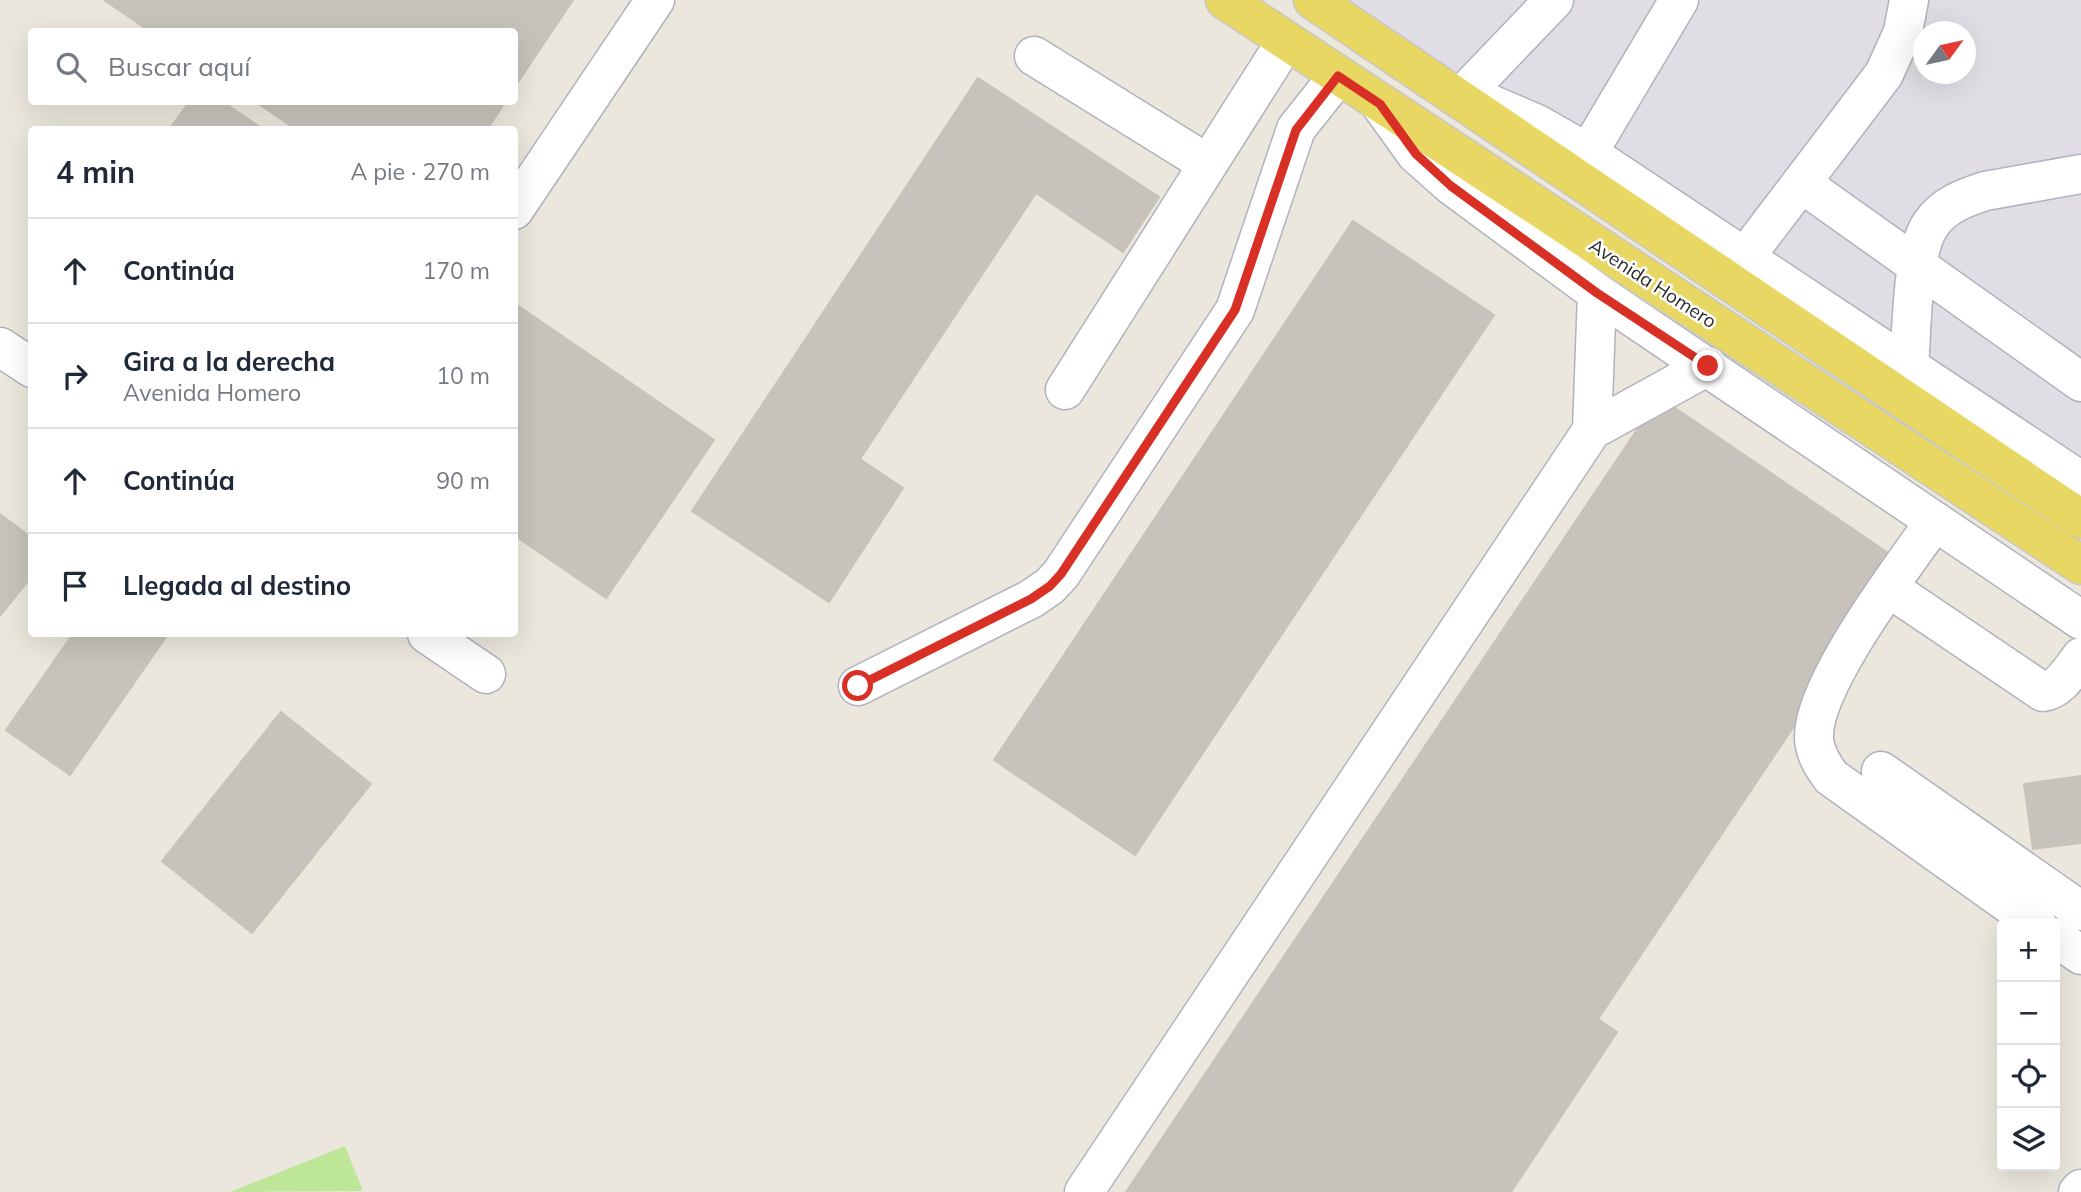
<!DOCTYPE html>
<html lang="es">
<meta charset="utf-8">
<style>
:root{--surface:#fff;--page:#f6f6f7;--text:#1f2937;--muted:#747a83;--line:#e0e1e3}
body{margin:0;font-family:Mulish,sans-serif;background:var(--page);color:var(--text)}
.controls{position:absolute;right:21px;bottom:21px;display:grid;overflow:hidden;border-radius:7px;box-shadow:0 7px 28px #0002}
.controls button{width:63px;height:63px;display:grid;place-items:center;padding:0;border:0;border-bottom:2px solid var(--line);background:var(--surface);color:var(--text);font:35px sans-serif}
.compass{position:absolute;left:1913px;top:21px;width:63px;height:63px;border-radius:50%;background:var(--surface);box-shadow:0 7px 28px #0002;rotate:57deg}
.stop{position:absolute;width:21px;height:21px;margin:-16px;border:5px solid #d93025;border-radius:50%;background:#fff}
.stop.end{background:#d93025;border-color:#fff;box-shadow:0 2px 7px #0008}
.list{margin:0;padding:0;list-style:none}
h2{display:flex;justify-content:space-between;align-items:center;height:91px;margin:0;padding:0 28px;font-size:30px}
h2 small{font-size:23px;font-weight:400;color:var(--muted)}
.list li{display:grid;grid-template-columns:46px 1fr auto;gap:21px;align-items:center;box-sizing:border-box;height:105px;padding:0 28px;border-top:2px solid var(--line)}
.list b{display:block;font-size:26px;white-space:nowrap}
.list p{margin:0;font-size:23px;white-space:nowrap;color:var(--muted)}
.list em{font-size:23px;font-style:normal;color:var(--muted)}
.icon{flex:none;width:38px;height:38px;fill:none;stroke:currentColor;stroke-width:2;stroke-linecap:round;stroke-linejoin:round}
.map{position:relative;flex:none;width:2081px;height:1192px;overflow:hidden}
.search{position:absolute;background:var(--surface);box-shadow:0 7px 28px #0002;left:28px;top:28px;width:490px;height:77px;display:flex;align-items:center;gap:18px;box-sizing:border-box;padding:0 24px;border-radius:7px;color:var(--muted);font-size:26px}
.panel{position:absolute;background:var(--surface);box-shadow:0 7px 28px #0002;left:28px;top:126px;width:490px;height:511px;border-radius:7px}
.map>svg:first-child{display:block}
</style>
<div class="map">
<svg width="2081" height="1192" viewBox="0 0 2081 1192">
<rect width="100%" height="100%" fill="#ebe7dd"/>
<path fill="#e0dde4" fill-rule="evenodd" d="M1343 0H2081V490ZM1924 32H1966V74H1924Z"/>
<path fill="#bde698" d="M345 1146 363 1191 230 1192Z"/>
<path fill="#c7c3bc" stroke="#c7c3b7" stroke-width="2" d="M104 0H573L514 88V32H151Z
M978 78 1159 197 1123 252 1036 193 860 459 903 488 829 602 692 511Z
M189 102H223L264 130H169Z
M256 102H505L487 130H297Z
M1353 221 1494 315 1135 855 994 760Z
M514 303 714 440 606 598 514 535Z
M1659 397 1903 563 1598 1019 1617 1032 1511 1192H1126Z
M0 514 32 538V576L0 616Z
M73 634H168L70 775 6 730Z
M281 712 371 784 252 933 162 861Z
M2081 776V843L2033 849 2024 784Z"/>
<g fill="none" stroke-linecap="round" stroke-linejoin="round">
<defs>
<path id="minor" d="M1034 56 1208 164
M1465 93 1554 0
M1474 97 1537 124 1588 153 2081 481
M1380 104 1416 154 1451 185 1597 293 2081 620
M1588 153 1679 0
M1801 183 2081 382
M514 210 655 0
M1745 257 1884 74 1903 32 1909 0
M0 347 32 368
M1909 367C1912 332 1911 252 1931 224 1944 205 1964 198 1985 191L2081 174
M1065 390 1286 41
M1592 430 1597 293
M1935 521C1903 567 1811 686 1814 739 1815 754 1823 766 1831 777L2037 924
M1889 588 2043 692C2060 690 2071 670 2081 657
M427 634 486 674
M858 686 1031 599 1050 586 1061 574 1235 310 1296 129 1338 76
M1881 771 2081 911
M2055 937 2081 955
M1084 1192 1592 430 1708 366
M2078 1192 2081 1189"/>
<path id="major" d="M1225 0 2081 565
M1313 0 2081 519"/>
</defs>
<use href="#minor" stroke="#b0b2bd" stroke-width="41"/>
<use href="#major" stroke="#c8c8c8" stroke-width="41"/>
<use href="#minor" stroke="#fff" stroke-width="38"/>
<use href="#major" stroke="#e9d764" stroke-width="38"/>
</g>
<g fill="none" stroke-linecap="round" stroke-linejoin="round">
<path stroke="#d93025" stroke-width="9" d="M858 686 1031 599 1050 586 1061 574 1235 310 1296 130 1338 76 1380 104 1416 154 1451 186 1597 293 1708 366"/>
</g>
<g text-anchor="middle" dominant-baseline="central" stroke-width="5" stroke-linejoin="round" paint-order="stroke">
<g font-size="19" fill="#2a2a2a" stroke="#fff">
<text transform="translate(1653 283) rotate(33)">Avenida Homero</text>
</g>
</g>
</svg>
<div class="controls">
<button>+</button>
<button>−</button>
<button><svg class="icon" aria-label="locate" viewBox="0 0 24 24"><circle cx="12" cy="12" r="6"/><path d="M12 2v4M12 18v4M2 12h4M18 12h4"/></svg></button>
<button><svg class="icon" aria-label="layers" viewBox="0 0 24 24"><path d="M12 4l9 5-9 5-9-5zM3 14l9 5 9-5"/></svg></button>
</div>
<svg class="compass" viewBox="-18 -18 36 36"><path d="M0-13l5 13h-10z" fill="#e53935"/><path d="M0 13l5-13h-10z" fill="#747a83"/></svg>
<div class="stop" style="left:858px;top:686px"></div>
<div class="stop end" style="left:1708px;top:366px"></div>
<div class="search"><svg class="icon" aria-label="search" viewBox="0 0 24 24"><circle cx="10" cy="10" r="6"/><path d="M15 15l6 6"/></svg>Buscar aquí</div>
<section class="panel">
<h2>4 min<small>A pie · 270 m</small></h2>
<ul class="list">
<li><svg class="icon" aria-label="ahead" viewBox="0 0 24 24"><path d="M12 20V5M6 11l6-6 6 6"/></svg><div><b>Continúa</b></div><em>170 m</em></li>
<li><svg class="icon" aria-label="right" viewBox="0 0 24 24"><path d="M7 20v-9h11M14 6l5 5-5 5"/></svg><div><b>Gira a la derecha</b><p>Avenida Homero</p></div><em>10 m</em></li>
<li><svg class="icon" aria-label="ahead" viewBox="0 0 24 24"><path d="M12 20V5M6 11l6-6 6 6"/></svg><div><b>Continúa</b></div><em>90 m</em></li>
<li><svg class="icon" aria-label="arrive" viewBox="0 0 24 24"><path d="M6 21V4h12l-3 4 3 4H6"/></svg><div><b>Llegada al destino</b></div></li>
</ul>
</section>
</div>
